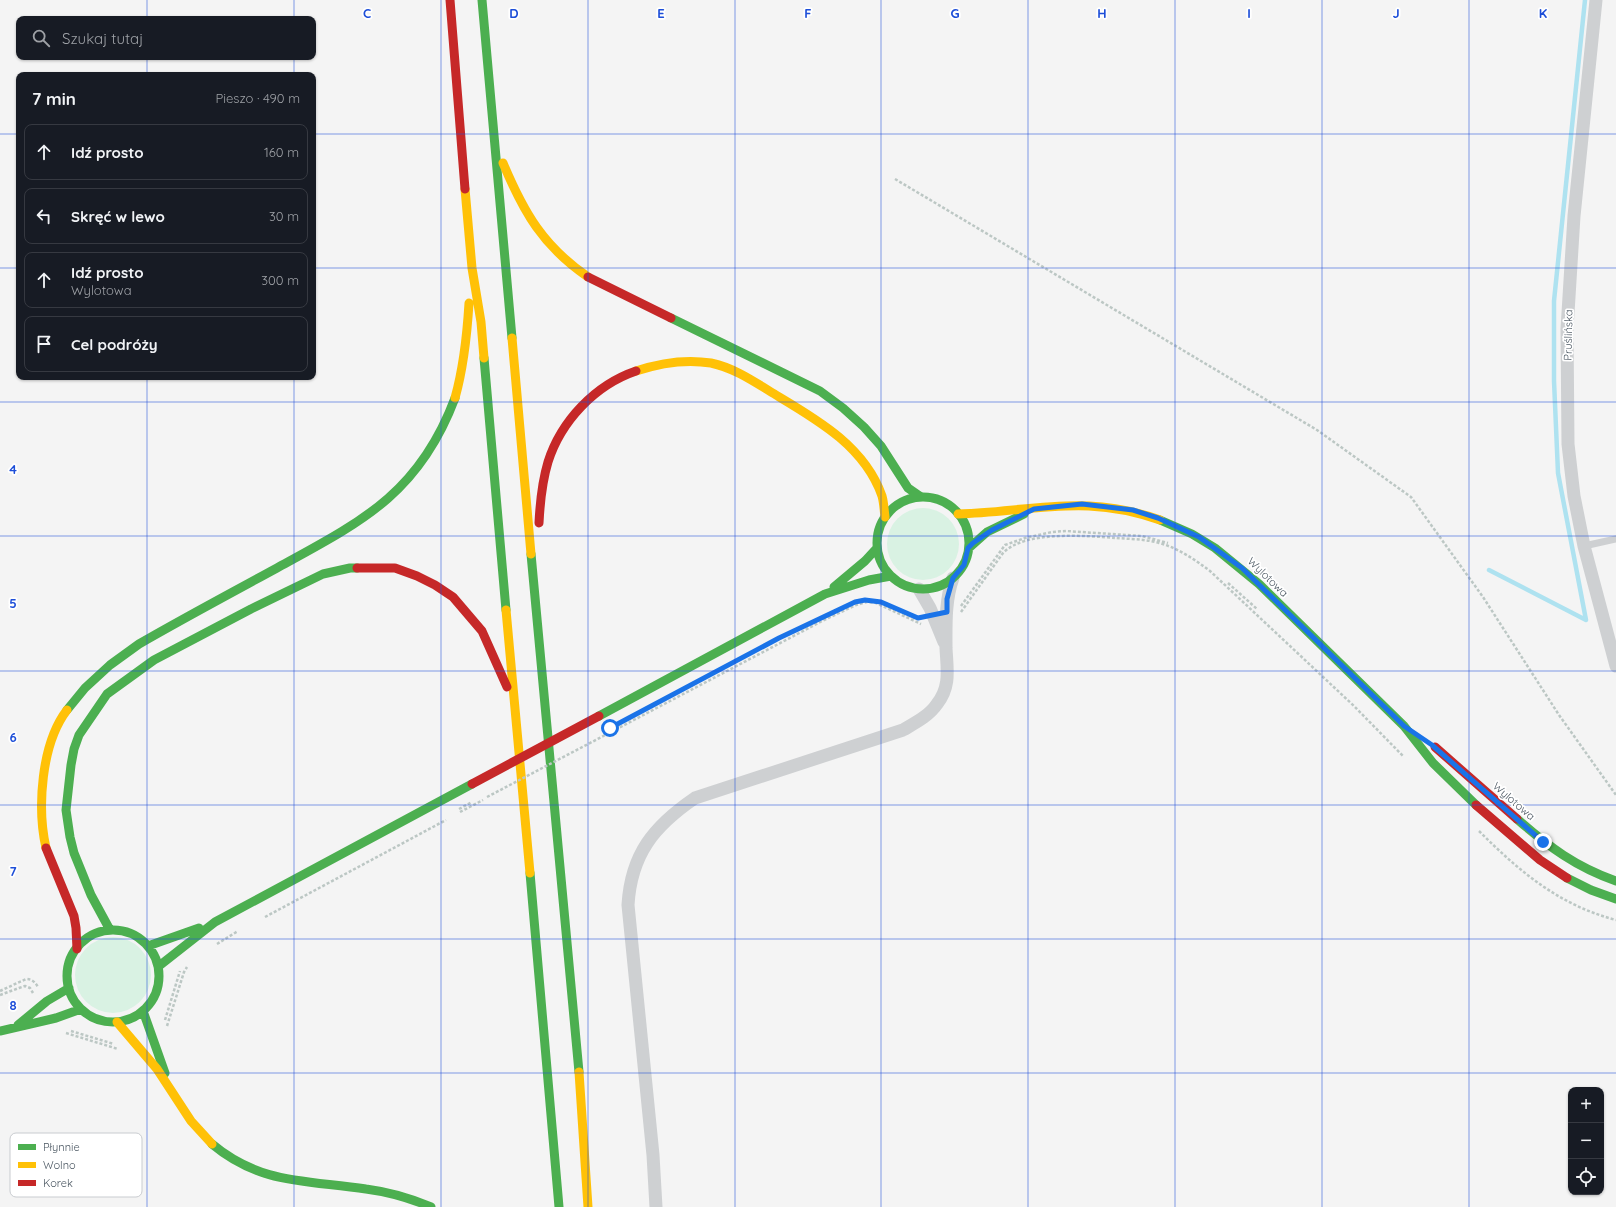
<!DOCTYPE html>
<html lang="pl">
<meta charset="utf-8">
<style>
:root{--surface:#171b24;--page:#20242c;--text:#f1f3f6;--muted:#9ea1a6;--line:#363941}
body{margin:0;font-family:Quicksand,sans-serif;background:var(--page);color:var(--text)}
.controls{position:absolute;right:12px;bottom:12px;display:grid;overflow:hidden;border-radius:8px;box-shadow:0 1px 3px #0004}
.controls button{width:36px;height:36px;display:grid;place-items:center;padding:0;border:0;border-bottom:1px solid var(--line);background:var(--surface);color:var(--text);font:20px sans-serif}
.stop{position:absolute;width:12px;height:12px;margin:-9px;border:3px solid #1a73e8;border-radius:50%;background:#fff}
.stop.end{background:#1a73e8;border-color:#fff;box-shadow:0 1px 4px #0008}
.list{margin:0;padding:0;list-style:none}
h2{display:flex;justify-content:space-between;align-items:center;height:52px;margin:0;padding:0 16px;font-size:17px}
h2 small{font-size:13px;font-weight:400;color:var(--muted)}
.list li{display:grid;grid-template-columns:26px 1fr auto;gap:12px;align-items:center;box-sizing:border-box;height:56px;margin:0 8px 8px;padding:0 8px;border:1px solid var(--line);border-radius:8px}
.list b{display:block;font-size:15px;white-space:nowrap}
.list p{margin:0;font-size:13px;white-space:nowrap;color:var(--muted)}
.list em{font-size:13px;font-style:normal;color:var(--muted)}
.icon{flex:none;width:22px;height:22px;fill:none;stroke:currentColor;stroke-width:2;stroke-linecap:round;stroke-linejoin:round}
.map{position:relative;flex:none;width:1616px;height:1207px;overflow:hidden}
.search{position:absolute;background:var(--surface);box-shadow:0 1px 3px #0004;left:16px;top:16px;width:300px;height:44px;display:flex;align-items:center;gap:10px;box-sizing:border-box;padding:0 14px;border-radius:8px;color:var(--muted);font-size:15px}
.panel{position:absolute;background:var(--surface);box-shadow:0 1px 3px #0004;left:16px;top:72px;width:300px;height:308px;border-radius:8px}
.map>svg:first-child{display:block}
</style>
<div class="map">
<svg width="1616" height="1207" viewBox="0 0 1616 1207">
<rect width="100%" height="100%" fill="#f4f4f4"/>
<path fill="#d9f2e3" d="M887 544a36 36 0 1 1 72 0a36 36 0 1 1-72 0Z
M75 975a38 38 0 1 1 76 0a38 38 0 1 1-76 0Z"/>
<g fill="none" stroke-linecap="round" stroke-linejoin="round">
<path stroke="#aee2f0" stroke-width="4.5" d="M1489 570 1586 620 1558 473 1554 381V301L1585 0"/>
<path stroke="#bcc7c4" stroke-width="2.5" stroke-dasharray="3 2" stroke-linecap="butt" d="M895 179 1317 430 1411 497 1483 597 1559 715 1616 795
M1228 583 1257 609
M866 600 881 602 915 618H919
M961 606 1005 545 1025 538 1052 532 1066 531 1142 536 1168 543
M961 612 1003 553C1025 530 1087 536 1116 538 1130 539 1145 539 1159 543 1178 548 1194 559 1210 571L1354 706 1403 756
M813 622 843 608
M611 732 824 620 856 605 867 602 876 603 921 624
M1479 831C1520 872 1559 905 1616 920
M265 917 446 820
M217 944 238 931
M0 991 26 979C32 979 35 982 38 987
M0 995 19 988 25 986 30 988 33 993
M165 1020 180 971
M167 1026 184 972 187 967
M71 1031 114 1044
M66 1033 118 1049"/>
<path stroke="#ced0d2" stroke-width="7" d="M1584 546 1616 539"/>
<path stroke="#ced0d2" stroke-width="13" d="M1596 0 1574 216 1567 329 1568 444 1574 496 1584 546 1616 666
M919 589 930 608 944 642
M656 1207 653 1155 628 905C631 854 654 826 695 798L903 730C915 723 929 716 937 704 951 686 947 669 946 648 946 625 945 600 953 578"/>
<path stroke="#4caf50" stroke-width="9" d="M482 0 512 338
M671 318 820 391 843 408 864 427 881 446 908 488 921 497
M484 358 506 610
M877 543a46 46 0 1 1 92 0a46 46 0 1 1-92 0Z
M1160 520 1192 534 1215 548 1259 584 1404 726 1433 763 1476 805
M969 548 987 532 1024 514
M531 554 579 1072
M834 587 865 561 877 548
M67 710 85 688 110 665 139 644C184 618 231 593 277 568 361 522 419 494 455 398
M599 716 825 594 869 580 891 576
M1517 819C1549 847 1576 867 1616 881
M530 873 559 1207
M1567 878 1591 890 1616 899
M110 930 91 895 74 853 70 837 66 810 71 765 74 749 79 735 107 694 154 660 251 609 323 574 350 568H357
M67 976a46 46 0 1 1 92 0a46 46 0 1 1-92 0Z
M148 946 199 928
M159 966 215 922 472 784
M143 1011 165 1073
M18 1025 47 1001 69 988
M0 1031 56 1018 81 1009
M212 1144C261 1185 308 1180 366 1189 389 1192 410 1198 431 1207"/>
<path stroke="#ffc107" stroke-width="9" d="M503 163C524 213 543 246 588 277
M465 189 472 268 481 322 484 358
M512 338 531 554
M636 371C660 363 686 359 711 363 735 368 756 383 776 395 818 420 865 447 882 496 884 503 884 510 885 517
M455 398C464 366 467 336 469 303
M958 514C1002 513 1045 504 1089 506 1113 507 1137 512 1160 520
M506 610 530 873
M46 848C37 808 41 744 67 710
M117 1022 157 1069 191 1121 212 1144
M579 1072 588 1207"/>
<path stroke="#c62828" stroke-width="9" d="M450 0 465 189
M588 277 671 318
M539 523C540 503 542 482 548 462 561 421 595 385 636 371
M357 568H395L417 576 435 585 453 597 482 631 507 687
M1435 747 1517 819
M1476 805 1540 860 1567 878
M46 848 74 916 76 928 77 949"/>
<path stroke="#bcc7c4" stroke-width="2.5" stroke-dasharray="3 2" stroke-linecap="butt" d="M487 797 611 732
M459 809 472 802
M460 812 483 800"/>
<path stroke="#c62828" stroke-width="9" d="M472 784 599 716"/>
</g>
<g fill="none" stroke-linecap="round" stroke-linejoin="round">
<path stroke="#1a73e8" stroke-width="5" d="M610 728 779 638 855 602 865 600 881 602 918 618 947 612V599L953 578 964 565 968 548 973 543 992 530 1034 509 1082 504 1133 510 1158 518 1199 537 1242 568 1404 726 1432 745 1543 842"/>
</g>
<path fill="none" stroke="#1d4ed8" stroke-width="1" stroke-opacity="0.55" d="M147 0V19M294 0V19M441 0V1207M588 0V1207M735 0V1207M881 0V1207M1028 0V1207M1175 0V1207M1322 0V1207M1469 0V1207M147 57V75M294 57V75M0 134H19M313 134H1616M0 268H19M313 268H1616M147 377V1207M294 377V1207M0 402H1616M0 536H1616M0 671H1616M0 805H1616M0 939H1616M0 1073H1616"/>
<g text-anchor="middle" dominant-baseline="central" stroke-width="3.5" stroke-linejoin="round" paint-order="stroke">
<g font-size="11" fill="#4a5661" stroke="#fff">
<text transform="translate(1568 335) rotate(-89)">Pruślińska</text>
<text transform="translate(1268 577) rotate(44)">Wylotowa</text>
<text transform="translate(1514 801) rotate(41)">Wylotowa</text>
</g>
</g>
<rect x="10" y="1133" width="132" height="64" rx="6" fill="#fff" stroke="#c9ccd0" stroke-width="1"/>
<rect x="18" y="1144" width="18" height="6" fill="#4caf50"/>
<rect x="18" y="1162" width="18" height="6" fill="#ffc107"/>
<rect x="18" y="1180" width="18" height="6" fill="#c62828"/>
<g font-size="11" fill="#4a5661">
<text x="43" y="1151">Płynnie</text>
<text x="43" y="1169">Wolno</text>
<text x="43" y="1187">Korek</text>
</g>
<g font-size="13" text-anchor="middle" font-weight="bold" fill="#1d4ed8" stroke="#fff" stroke-width="3.5" stroke-linejoin="round" paint-order="stroke">
<text x="367" y="18">C</text>
<text x="514" y="18">D</text>
<text x="661" y="18">E</text>
<text x="808" y="18">F</text>
<text x="955" y="18">G</text>
<text x="1102" y="18">H</text>
<text x="1249" y="18">I</text>
<text x="1396" y="18">J</text>
<text x="1543" y="18">K</text>
<text x="13" y="474">4</text>
<text x="13" y="608">5</text>
<text x="13" y="742">6</text>
<text x="13" y="876">7</text>
<text x="13" y="1010">8</text>
</g>
</svg>
<div class="controls">
<button>+</button>
<button>−</button>
<button><svg class="icon" aria-label="locate" viewBox="0 0 24 24"><circle cx="12" cy="12" r="6"/><path d="M12 2v4M12 18v4M2 12h4M18 12h4"/></svg></button>
</div>
<div class="stop" style="left:610px;top:728px"></div>
<div class="stop end" style="left:1543px;top:842px"></div>
<div class="search"><svg class="icon" aria-label="search" viewBox="0 0 24 24"><circle cx="10" cy="10" r="6"/><path d="M15 15l6 6"/></svg>Szukaj tutaj</div>
<section class="panel">
<h2>7 min<small>Pieszo · 490 m</small></h2>
<ul class="list">
<li><svg class="icon" aria-label="ahead" viewBox="0 0 24 24"><path d="M12 20V5M6 11l6-6 6 6"/></svg><div><b>Idź prosto</b></div><em>160 m</em></li>
<li><svg class="icon" aria-label="left" viewBox="0 0 24 24"><path d="M17 20v-9H6M10 6l-5 5 5 5"/></svg><div><b>Skręć w lewo</b></div><em>30 m</em></li>
<li><svg class="icon" aria-label="ahead" viewBox="0 0 24 24"><path d="M12 20V5M6 11l6-6 6 6"/></svg><div><b>Idź prosto</b><p>Wylotowa</p></div><em>300 m</em></li>
<li><svg class="icon" aria-label="arrive" viewBox="0 0 24 24"><path d="M6 21V4h12l-3 4 3 4H6"/></svg><div><b>Cel podróży</b></div></li>
</ul>
</section>
</div>
